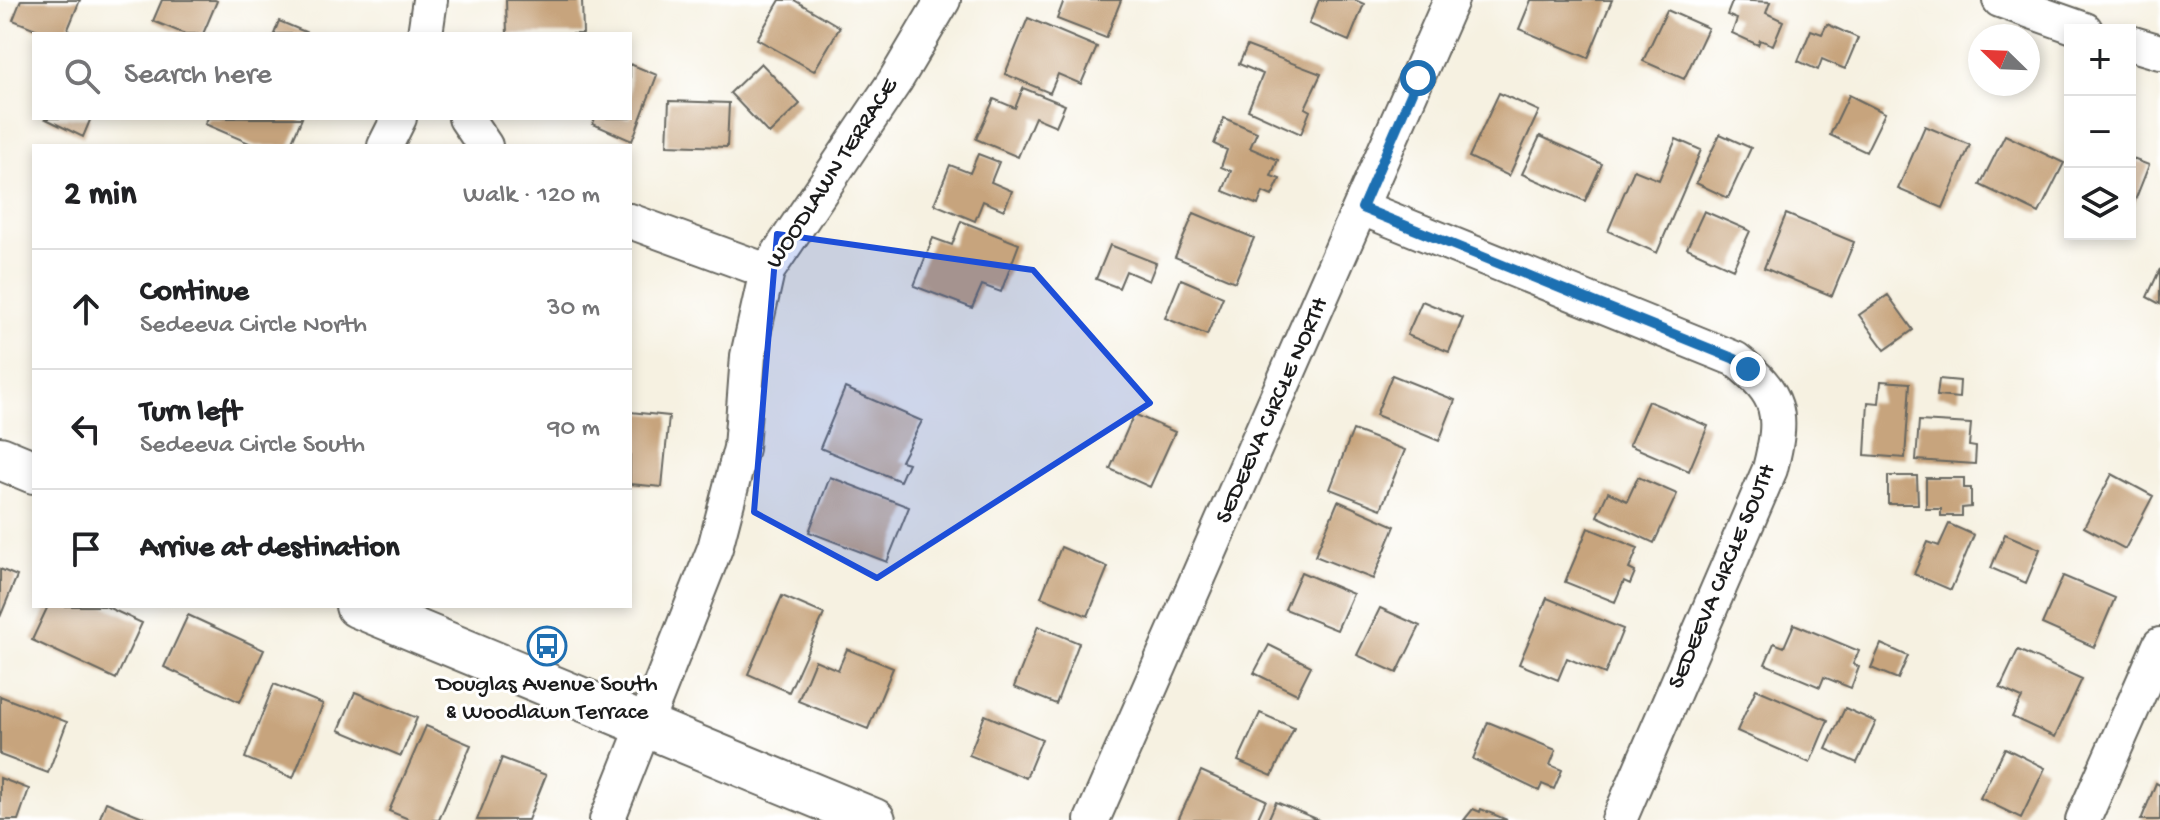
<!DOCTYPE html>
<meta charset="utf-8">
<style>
:root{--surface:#fff;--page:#f6f6f6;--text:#202124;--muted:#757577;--line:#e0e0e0}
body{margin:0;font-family:"Gochi Hand",sans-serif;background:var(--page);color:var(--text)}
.controls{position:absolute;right:24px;top:24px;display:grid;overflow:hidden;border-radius:0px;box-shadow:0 4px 12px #0003}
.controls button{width:72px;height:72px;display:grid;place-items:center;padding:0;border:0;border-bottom:2px solid var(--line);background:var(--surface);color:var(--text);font:40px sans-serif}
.compass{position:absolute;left:1968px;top:24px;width:72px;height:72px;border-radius:50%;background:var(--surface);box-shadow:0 4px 12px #0003;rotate:293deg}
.stop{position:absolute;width:24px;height:24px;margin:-18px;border:6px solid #1f6fb2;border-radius:50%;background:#fff}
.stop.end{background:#1f6fb2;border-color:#fff;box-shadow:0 2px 8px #0008}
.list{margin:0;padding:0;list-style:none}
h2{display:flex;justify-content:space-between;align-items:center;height:104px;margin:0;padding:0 32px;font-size:34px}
h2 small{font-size:26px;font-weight:400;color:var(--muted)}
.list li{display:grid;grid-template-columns:52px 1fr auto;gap:24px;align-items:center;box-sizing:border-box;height:120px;padding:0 32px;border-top:2px solid var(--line)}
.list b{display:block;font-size:30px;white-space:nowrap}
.list p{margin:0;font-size:26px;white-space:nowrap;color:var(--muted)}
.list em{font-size:26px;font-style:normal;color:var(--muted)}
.icon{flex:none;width:44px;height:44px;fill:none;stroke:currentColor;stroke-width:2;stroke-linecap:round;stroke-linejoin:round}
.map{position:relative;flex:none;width:2160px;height:820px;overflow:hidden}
.search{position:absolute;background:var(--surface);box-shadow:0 4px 12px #0003;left:32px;top:32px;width:600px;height:88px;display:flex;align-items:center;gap:20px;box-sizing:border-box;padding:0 28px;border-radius:0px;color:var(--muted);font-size:30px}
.panel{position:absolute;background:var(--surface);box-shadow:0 4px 12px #0003;left:32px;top:144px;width:600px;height:464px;border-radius:0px}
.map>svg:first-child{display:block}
</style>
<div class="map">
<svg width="2160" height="820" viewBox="0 0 2160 820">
<rect width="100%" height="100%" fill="#fff"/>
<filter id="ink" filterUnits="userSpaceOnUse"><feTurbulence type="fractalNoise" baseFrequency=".0125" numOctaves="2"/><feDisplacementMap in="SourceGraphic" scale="16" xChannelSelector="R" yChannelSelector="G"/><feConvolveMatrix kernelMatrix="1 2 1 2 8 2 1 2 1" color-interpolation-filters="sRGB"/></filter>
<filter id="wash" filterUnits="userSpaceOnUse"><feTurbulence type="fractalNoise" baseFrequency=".006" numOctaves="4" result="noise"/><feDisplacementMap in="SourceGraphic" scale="32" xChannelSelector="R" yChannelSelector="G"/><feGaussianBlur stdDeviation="1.8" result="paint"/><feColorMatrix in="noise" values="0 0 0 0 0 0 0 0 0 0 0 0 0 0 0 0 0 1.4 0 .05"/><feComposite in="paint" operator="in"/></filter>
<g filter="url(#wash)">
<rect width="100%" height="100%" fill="#f6f1e1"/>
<g id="blocks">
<path fill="#c7a47d" d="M21 0H80L66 34H48L13 20Z
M162 0H215L217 1 203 34H185L153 21Z
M506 0H582L583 34H507Z
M780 0H794L840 27 814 71 757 39Z
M1064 0H1121L1106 38 1057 19Z
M1319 0H1355L1364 4 1349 41 1309 24Z
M1531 0H1612L1588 58 1519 29Z
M1733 0 1770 2 1766 13 1783 21 1773 45 1760 40 1758 45 1732 33 1737 19 1727 15Z
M1667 10 1708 28 1684 79 1643 61Z
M1028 18 1097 47 1081 84 1058 74 1050 93 1005 74Z
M279 21 310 34H274Z
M1827 24 1858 38 1845 69 1822 59 1818 70 1798 61 1811 30 1822 34Z
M1247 46 1321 74 1305 108 1310 111 1301 134 1248 110 1263 74 1239 64Z
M761 63 800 104 769 134 730 93Z
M630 64 657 75 632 141 593 124 595 118H630Z
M1023 88 1065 105 1056 126 1035 117 1018 157 976 139 994 99 1015 108Z
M1499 93 1539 111 1509 176 1469 157Z
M1849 95 1885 113 1866 152 1830 135Z
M669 101 729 103 727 147 667 145Z
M44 118H91L83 137Z
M208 118H302L290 146H256L205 124Z
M1224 118 1257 132 1250 148 1278 160 1271 176 1280 179 1272 196 1263 192 1258 205 1223 191 1231 171 1221 167 1227 150 1214 144Z
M1925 126 1970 145 1943 208 1898 189Z
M1720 134 1751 148 1728 198 1696 183Z
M2005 135 2064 163 2039 213 1980 185Z
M1540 136 1602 164 1585 201 1522 174Z
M1676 139 1701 150 1657 253 1608 231 1634 170 1659 180Z
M978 154 999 162 991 182 1012 191 1004 210 983 201 975 221 934 204 950 165 970 173Z
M2130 158 2149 165 2130 213Z
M1704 211 1750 231 1733 269 1687 248Z
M1194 213 1254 238 1235 282 1175 257Z
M1786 214 1854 242 1832 296 1764 268Z
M961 221 1019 244 1001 292 982 285 972 308 914 286 933 238 952 245Z
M1110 245 1156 263 1149 281 1126 271 1119 288 1096 279Z
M2160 269V304L2147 297Z
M1181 279 1223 297 1207 335 1165 318Z
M1888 295 1913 330 1885 350 1859 315Z
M1422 301 1463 318 1449 352 1407 335Z
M1392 375 1455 400 1439 441 1376 415Z
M1939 379 1960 381 1959 398 1937 396Z
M1881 381 1910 383 1905 458 1865 455 1868 402 1879 403Z
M845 388 922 421 901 461 908 463 900 481 820 448Z
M1648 401 1708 426 1689 471 1629 445Z
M630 412 669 416 662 487 630 484Z
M1134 414 1175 432 1150 487 1110 469Z
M1919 421 1971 424 1969 446 1976 447 1975 464 1916 460Z
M1353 430 1405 450 1381 509 1330 489Z
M2112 474 2153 496 2125 549 2084 527Z
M1888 476H1917L1918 504H1888Z
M830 477 909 507 887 562 809 532Z
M1638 477 1677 494 1654 543 1597 516 1608 492 1627 501Z
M1926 478H1964V488H1971V507L1962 508V516H1941V509H1926Z
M1338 501 1395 526 1373 579 1315 556Z
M1949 524 1974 535 1951 590 1914 574 1928 542 1939 546Z
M1588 528 1638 548 1629 569 1635 572 1630 584 1624 581 1615 602 1565 582Z
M2005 534 2040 549 2026 583 1991 568Z
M1061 547 1108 567 1088 616 1041 597Z
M0 569 17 576 0 617Z
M1301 572 1353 594 1337 630 1285 609Z
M2063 576 2115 598 2094 647 2042 624Z
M782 596 824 614 789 692 748 674Z
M1547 598 1623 629 1605 674 1567 658 1558 680 1519 664Z
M48 606H105L142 623 116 679 32 640Z
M1380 608 1420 626 1397 673 1357 655Z
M188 615 264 650 240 702 164 667Z
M1794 624 1859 651 1853 664 1859 667 1851 688 1824 677 1820 687 1765 664 1774 643 1784 647Z
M1038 626 1079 643 1056 704 1014 687Z
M1881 644 1908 656 1898 679 1871 668Z
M1269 645 1311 666 1297 694 1254 673Z
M847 649 893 668 868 729 798 701 815 660 838 670Z
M2018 650 2082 679 2055 737 2012 717 2022 698 2000 688Z
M274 684 323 704 293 778 245 758Z
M1756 689 1828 720 1810 763 1737 731Z
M355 692 417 718 401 756 339 730Z
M0 696 67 722 48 773 0 755Z
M1845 708 1876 722 1857 763 1826 749Z
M1260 713 1294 728 1272 776 1238 761Z
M985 715 1042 739 1026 778 969 755Z
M1488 722 1556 750 1550 765 1562 770 1554 789 1542 784 1539 791 1473 759Z
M426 726 471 745 439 820H411L389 811Z
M2005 748 2045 768 2021 818 1980 798Z
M502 758 546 775 528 820H477Z
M1201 771 1266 800 1257 820H1178Z
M0 778 29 789 18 820H0Z
M2156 783 2160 785V820H2141Z
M106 802 150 820H99Z
M1276 802 1319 820H1268Z
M1473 809 1480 812 1481 809 1507 820H1464Z"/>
</g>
</g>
<g filter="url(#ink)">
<use href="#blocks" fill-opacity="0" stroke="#686761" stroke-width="2"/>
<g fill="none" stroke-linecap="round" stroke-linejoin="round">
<defs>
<path id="minor" d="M2000 0 2085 30
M425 34 430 0
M2130 43 2160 52
M466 118 485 146
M385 146 399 118
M1362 208 1735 359C1781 395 1784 413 1770 469L1619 820
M630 221 767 271
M607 820 715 548 741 448 748 356 767 271 895 81 943 0
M1092 820 1451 0
M2083 820 2160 645"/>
<path id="tertiary" d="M0 458 34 472
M357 606 874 820"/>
</defs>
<use href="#minor" stroke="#686761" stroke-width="38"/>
<use href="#tertiary" stroke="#686761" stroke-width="46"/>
<use href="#minor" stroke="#fff" stroke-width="34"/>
<use href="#tertiary" stroke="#fff" stroke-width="42"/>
</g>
</g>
<g fill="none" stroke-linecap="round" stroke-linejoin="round" filter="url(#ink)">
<path stroke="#1f6fb2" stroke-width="10" d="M1418 78 1362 208 1735 359 1748 369"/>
</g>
<path fill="#1d4ed8" fill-opacity="0.2" stroke="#1d4ed8" stroke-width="6" stroke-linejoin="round" d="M777 234 1033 270 1150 403 877 578 754 512Z"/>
<defs>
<symbol id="bus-ring" viewBox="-11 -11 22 22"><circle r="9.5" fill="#fff" stroke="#1f6fb2" stroke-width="1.5"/><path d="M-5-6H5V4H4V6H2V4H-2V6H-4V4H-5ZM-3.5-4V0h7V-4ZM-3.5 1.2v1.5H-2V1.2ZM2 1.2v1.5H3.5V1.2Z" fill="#1f6fb2"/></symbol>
</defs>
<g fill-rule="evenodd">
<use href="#bus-ring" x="525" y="624" width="44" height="44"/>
</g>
<g text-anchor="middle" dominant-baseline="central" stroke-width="6" stroke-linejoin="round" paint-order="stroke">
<g font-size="24" fill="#1c1c1c" stroke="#fff">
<text transform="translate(833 174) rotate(-57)">WOODLAWN TERRACE</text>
<text transform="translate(1273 411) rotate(-66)">SEDEEVA CIRCLE NORTH</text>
<text transform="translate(1723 577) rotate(-67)">SEDEEVA CIRCLE SOUTH</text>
</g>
<g font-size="24" fill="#1c1c1c" stroke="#fff">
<text x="547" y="685">Douglas Avenue South<tspan x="547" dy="28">&amp; Woodlawn Terrace</tspan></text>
</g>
</g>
</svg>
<div class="controls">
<button>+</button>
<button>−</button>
<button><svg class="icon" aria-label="layers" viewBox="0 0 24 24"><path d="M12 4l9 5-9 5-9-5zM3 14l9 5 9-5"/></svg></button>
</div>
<svg class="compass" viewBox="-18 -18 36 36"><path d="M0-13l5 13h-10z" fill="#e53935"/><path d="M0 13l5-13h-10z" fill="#757577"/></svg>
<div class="stop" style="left:1418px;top:78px"></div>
<div class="stop end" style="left:1748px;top:369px"></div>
<div class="search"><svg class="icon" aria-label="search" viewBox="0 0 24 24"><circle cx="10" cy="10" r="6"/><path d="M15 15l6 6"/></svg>Search here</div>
<section class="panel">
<h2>2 min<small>Walk · 120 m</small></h2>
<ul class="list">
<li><svg class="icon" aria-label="ahead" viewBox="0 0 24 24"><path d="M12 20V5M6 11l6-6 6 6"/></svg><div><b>Continue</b><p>Sedeeva Circle North</p></div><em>30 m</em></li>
<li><svg class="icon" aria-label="left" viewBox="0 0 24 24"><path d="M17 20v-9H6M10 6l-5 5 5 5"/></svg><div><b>Turn left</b><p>Sedeeva Circle South</p></div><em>90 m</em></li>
<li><svg class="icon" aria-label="arrive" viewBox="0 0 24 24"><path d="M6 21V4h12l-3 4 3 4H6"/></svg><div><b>Arrive at destination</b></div></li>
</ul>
</section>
</div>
